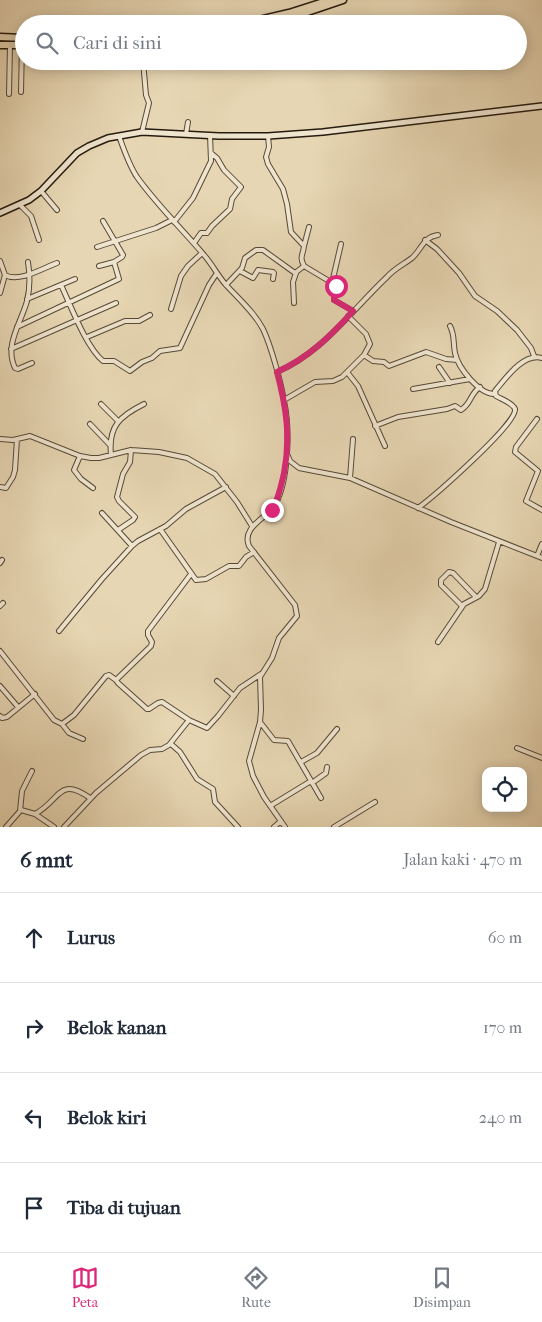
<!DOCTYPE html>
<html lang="id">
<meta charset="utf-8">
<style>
:root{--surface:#fff;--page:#f6f6f7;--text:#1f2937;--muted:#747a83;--line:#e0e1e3;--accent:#db2777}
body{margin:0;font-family:"IM FELL French Canon",serif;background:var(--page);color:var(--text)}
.controls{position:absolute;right:15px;bottom:15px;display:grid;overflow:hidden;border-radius:10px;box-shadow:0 2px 12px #0003}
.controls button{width:45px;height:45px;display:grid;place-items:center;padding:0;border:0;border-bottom:1px solid var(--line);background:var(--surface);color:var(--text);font:25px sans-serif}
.stop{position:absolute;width:15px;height:15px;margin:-11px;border:4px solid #db2777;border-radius:50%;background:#fff}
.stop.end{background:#db2777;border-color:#fff;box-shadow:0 1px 5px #0008}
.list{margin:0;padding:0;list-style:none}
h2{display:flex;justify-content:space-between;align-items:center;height:65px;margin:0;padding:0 20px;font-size:21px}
h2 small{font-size:16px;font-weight:400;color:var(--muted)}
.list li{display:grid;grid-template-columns:32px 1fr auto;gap:15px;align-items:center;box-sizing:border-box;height:90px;padding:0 20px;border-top:1px solid var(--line)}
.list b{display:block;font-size:19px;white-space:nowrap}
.list em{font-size:16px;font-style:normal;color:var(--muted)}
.icon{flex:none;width:28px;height:28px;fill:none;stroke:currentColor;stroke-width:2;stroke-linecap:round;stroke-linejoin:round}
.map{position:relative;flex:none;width:542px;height:827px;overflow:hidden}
.search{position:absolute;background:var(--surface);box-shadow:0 2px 12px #0003;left:15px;right:15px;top:15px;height:55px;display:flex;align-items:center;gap:12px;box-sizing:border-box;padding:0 18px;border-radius:28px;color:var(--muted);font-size:19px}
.sheet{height:425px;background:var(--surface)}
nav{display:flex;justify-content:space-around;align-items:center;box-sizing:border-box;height:70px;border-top:1px solid var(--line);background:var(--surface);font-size:14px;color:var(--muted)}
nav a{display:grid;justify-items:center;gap:2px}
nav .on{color:var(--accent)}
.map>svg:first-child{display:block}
</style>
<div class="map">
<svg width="542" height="827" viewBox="0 0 542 827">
<rect width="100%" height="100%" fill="#e7d6b3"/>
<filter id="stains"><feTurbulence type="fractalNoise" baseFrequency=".004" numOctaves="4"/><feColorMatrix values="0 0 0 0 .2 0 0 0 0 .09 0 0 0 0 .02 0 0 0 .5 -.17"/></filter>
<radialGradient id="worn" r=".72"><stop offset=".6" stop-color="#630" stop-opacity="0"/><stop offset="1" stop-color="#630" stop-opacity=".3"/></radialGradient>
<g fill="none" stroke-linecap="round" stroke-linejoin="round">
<defs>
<path id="street" d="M21 92 22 45
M9 94 10 45
M142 132 149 103 146 95 143 61
M186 134 188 122
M119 136C124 150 129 165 137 177 157 205 182 229 204 255 212 264 218 276 226 285 239 299 254 312 263 329 271 346 281 382 284 401 290 428 289 480 275 505 267 518 241 527 249 546L295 605 297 616 279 638 272 658 260 677 261 710 260 722 249 761 253 776 264 797 285 827
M268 136 269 147 266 157 268 164 283 189 287 204 291 232 304 246C303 256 299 256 304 266L334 284 336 288 334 300 353 311
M41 191 57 210
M20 205 31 216 39 240
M174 222 193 198 211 161 210 135
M425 240 437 249 459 273 475 296 497 311 517 330 531 348 534 356
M194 243 201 233H207L212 226 230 209 232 199 241 187 224 170 217 158 211 153
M304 246 309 227
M97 247 156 228 172 220
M0 261 5 275C19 283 43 268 57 263
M28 262C30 275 30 289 27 301 21 323 4 345 15 368L18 369 32 363
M99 266 114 262
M240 271 253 278 258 270 273 272 274 273 273 279
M332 283 341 244
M61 285C71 306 86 347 103 361H114L130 371 142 362 152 358 160 351 180 348 209 285 217 273
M226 285 242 268 245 258 256 250H263L295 273 304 266
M0 293 5 275
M27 299 75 279
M294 303 293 282 296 273
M171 309 181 276 188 266 202 253
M450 326C455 335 453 344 455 353 458 368 480 395 495 394
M17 327 119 279 114 262 122 257 123 255 103 221
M87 337 125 321H139L150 315
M11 349 116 303
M364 355 373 361 384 362 389 366 426 352 446 359 457 360
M439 367 450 383
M277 372C323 352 351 311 387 277 394 269 404 264 412 258 422 249 423 237 438 235
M347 372 358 386 385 446
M413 389 470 379
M284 400 315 382 333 381 342 377 364 355 370 344 366 334 348 316
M101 404 118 421
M537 419 516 447 515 452 538 471 526 501 542 510
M90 424 110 445
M375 426 398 417 447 409 455 406 461 410C472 403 469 395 480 387
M0 439 13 440 30 436 80 456 91 458H99L131 450 159 452 187 458 215 474 237 502 252 526
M111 455C108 426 120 416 144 404
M80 456 74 470 81 479 93 488
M288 456 290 461 299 468 350 478 451 522 542 558
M350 478 353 439
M0 487 6 488 13 477 15 470 17 439
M418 508C433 497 518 423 515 409 513 403 501 399 496 396L495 391C506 378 523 353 542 358
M102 513 132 546
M160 529 196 580 206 579 229 566H239L246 557 254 552
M118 530 133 520 135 517 119 501 117 497 123 474 130 462 131 450
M537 556 542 544
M0 563 2 560
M191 574 148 631V635L152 642 151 646 116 680 118 683 147 709H149L158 703 162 702 189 720 207 728 218 716 240 688 261 674
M0 606 3 603
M462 606 441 585V580L449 572 453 573 476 597
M59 631 102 579 132 546 138 541 166 526 186 509 226 487
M438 642 464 604 479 596 485 589 499 542
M0 651 54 720 62 724 74 715 106 676 109 675 116 680
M217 681 234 696
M0 686 18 707
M0 716 2 718 7 717 35 694
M260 722 274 740 288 741 321 798
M62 724 69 733 83 739
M171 744 180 752 197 779 213 789 215 802 238 827
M517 748 542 758
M301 762 317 753 337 729
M312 783 326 773 327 767
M270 806 311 781
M20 811 22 791 32 771
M35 814C61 800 58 776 90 798
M6 827 21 810 35 814 54 827
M64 827 96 793 141 755 150 750 162 749 169 745 189 720
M274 827 281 821
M334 827 375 802"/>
<path id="secondary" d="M0 213 29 200 41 191 77 153 89 146 108 138 142 132 219 136H268L323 132 542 106"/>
<path id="highway" d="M241 24 289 13 330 0
M272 24 343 0
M0 37 24 38
M0 45H24"/>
</defs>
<use href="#street" stroke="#564a37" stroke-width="6"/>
<use href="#secondary" stroke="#261b0e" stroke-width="8"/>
<use href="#highway" stroke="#261b0e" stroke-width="9"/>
<use href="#street" stroke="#efe4ce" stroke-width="4"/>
<use href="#secondary" stroke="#efe4ce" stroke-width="5"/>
<use href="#highway" stroke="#e7d6b3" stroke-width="6"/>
</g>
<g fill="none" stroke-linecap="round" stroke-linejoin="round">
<path stroke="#db2777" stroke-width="6" d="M272 510C279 498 281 486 284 473 291 437 286 406 277 372 308 358 331 336 353 311L334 300 336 286"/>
</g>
<rect width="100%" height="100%" filter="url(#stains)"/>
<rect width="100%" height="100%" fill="url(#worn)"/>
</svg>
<div class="controls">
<button><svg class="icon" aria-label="locate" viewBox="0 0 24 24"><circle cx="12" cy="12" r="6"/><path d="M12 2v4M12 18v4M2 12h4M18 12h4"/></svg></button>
</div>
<div class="stop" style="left:336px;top:286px"></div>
<div class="stop end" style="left:272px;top:510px"></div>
<div class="search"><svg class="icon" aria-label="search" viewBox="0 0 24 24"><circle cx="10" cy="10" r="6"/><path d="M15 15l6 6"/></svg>Cari di sini</div>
</div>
<section class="sheet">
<h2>6 mnt<small>Jalan kaki · 470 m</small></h2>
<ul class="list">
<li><svg class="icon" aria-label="ahead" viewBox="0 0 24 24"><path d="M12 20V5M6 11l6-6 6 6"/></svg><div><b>Lurus</b></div><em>60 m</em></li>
<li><svg class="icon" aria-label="right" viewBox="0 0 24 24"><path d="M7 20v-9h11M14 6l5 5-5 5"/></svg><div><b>Belok kanan</b></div><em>170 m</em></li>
<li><svg class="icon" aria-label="left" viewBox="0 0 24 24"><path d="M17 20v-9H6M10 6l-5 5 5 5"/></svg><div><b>Belok kiri</b></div><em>240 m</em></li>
<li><svg class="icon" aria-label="arrive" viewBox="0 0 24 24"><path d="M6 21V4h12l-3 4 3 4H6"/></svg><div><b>Tiba di tujuan</b></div></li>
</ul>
</section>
<nav>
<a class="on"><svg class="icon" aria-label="map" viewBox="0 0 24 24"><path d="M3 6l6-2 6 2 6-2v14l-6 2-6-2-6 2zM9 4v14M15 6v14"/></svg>Peta</a>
<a><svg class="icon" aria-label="directions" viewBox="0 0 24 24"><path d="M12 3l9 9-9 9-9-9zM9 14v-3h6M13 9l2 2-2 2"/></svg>Rute</a>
<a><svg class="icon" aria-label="saved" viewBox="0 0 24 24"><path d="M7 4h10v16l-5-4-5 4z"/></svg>Disimpan</a>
</nav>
